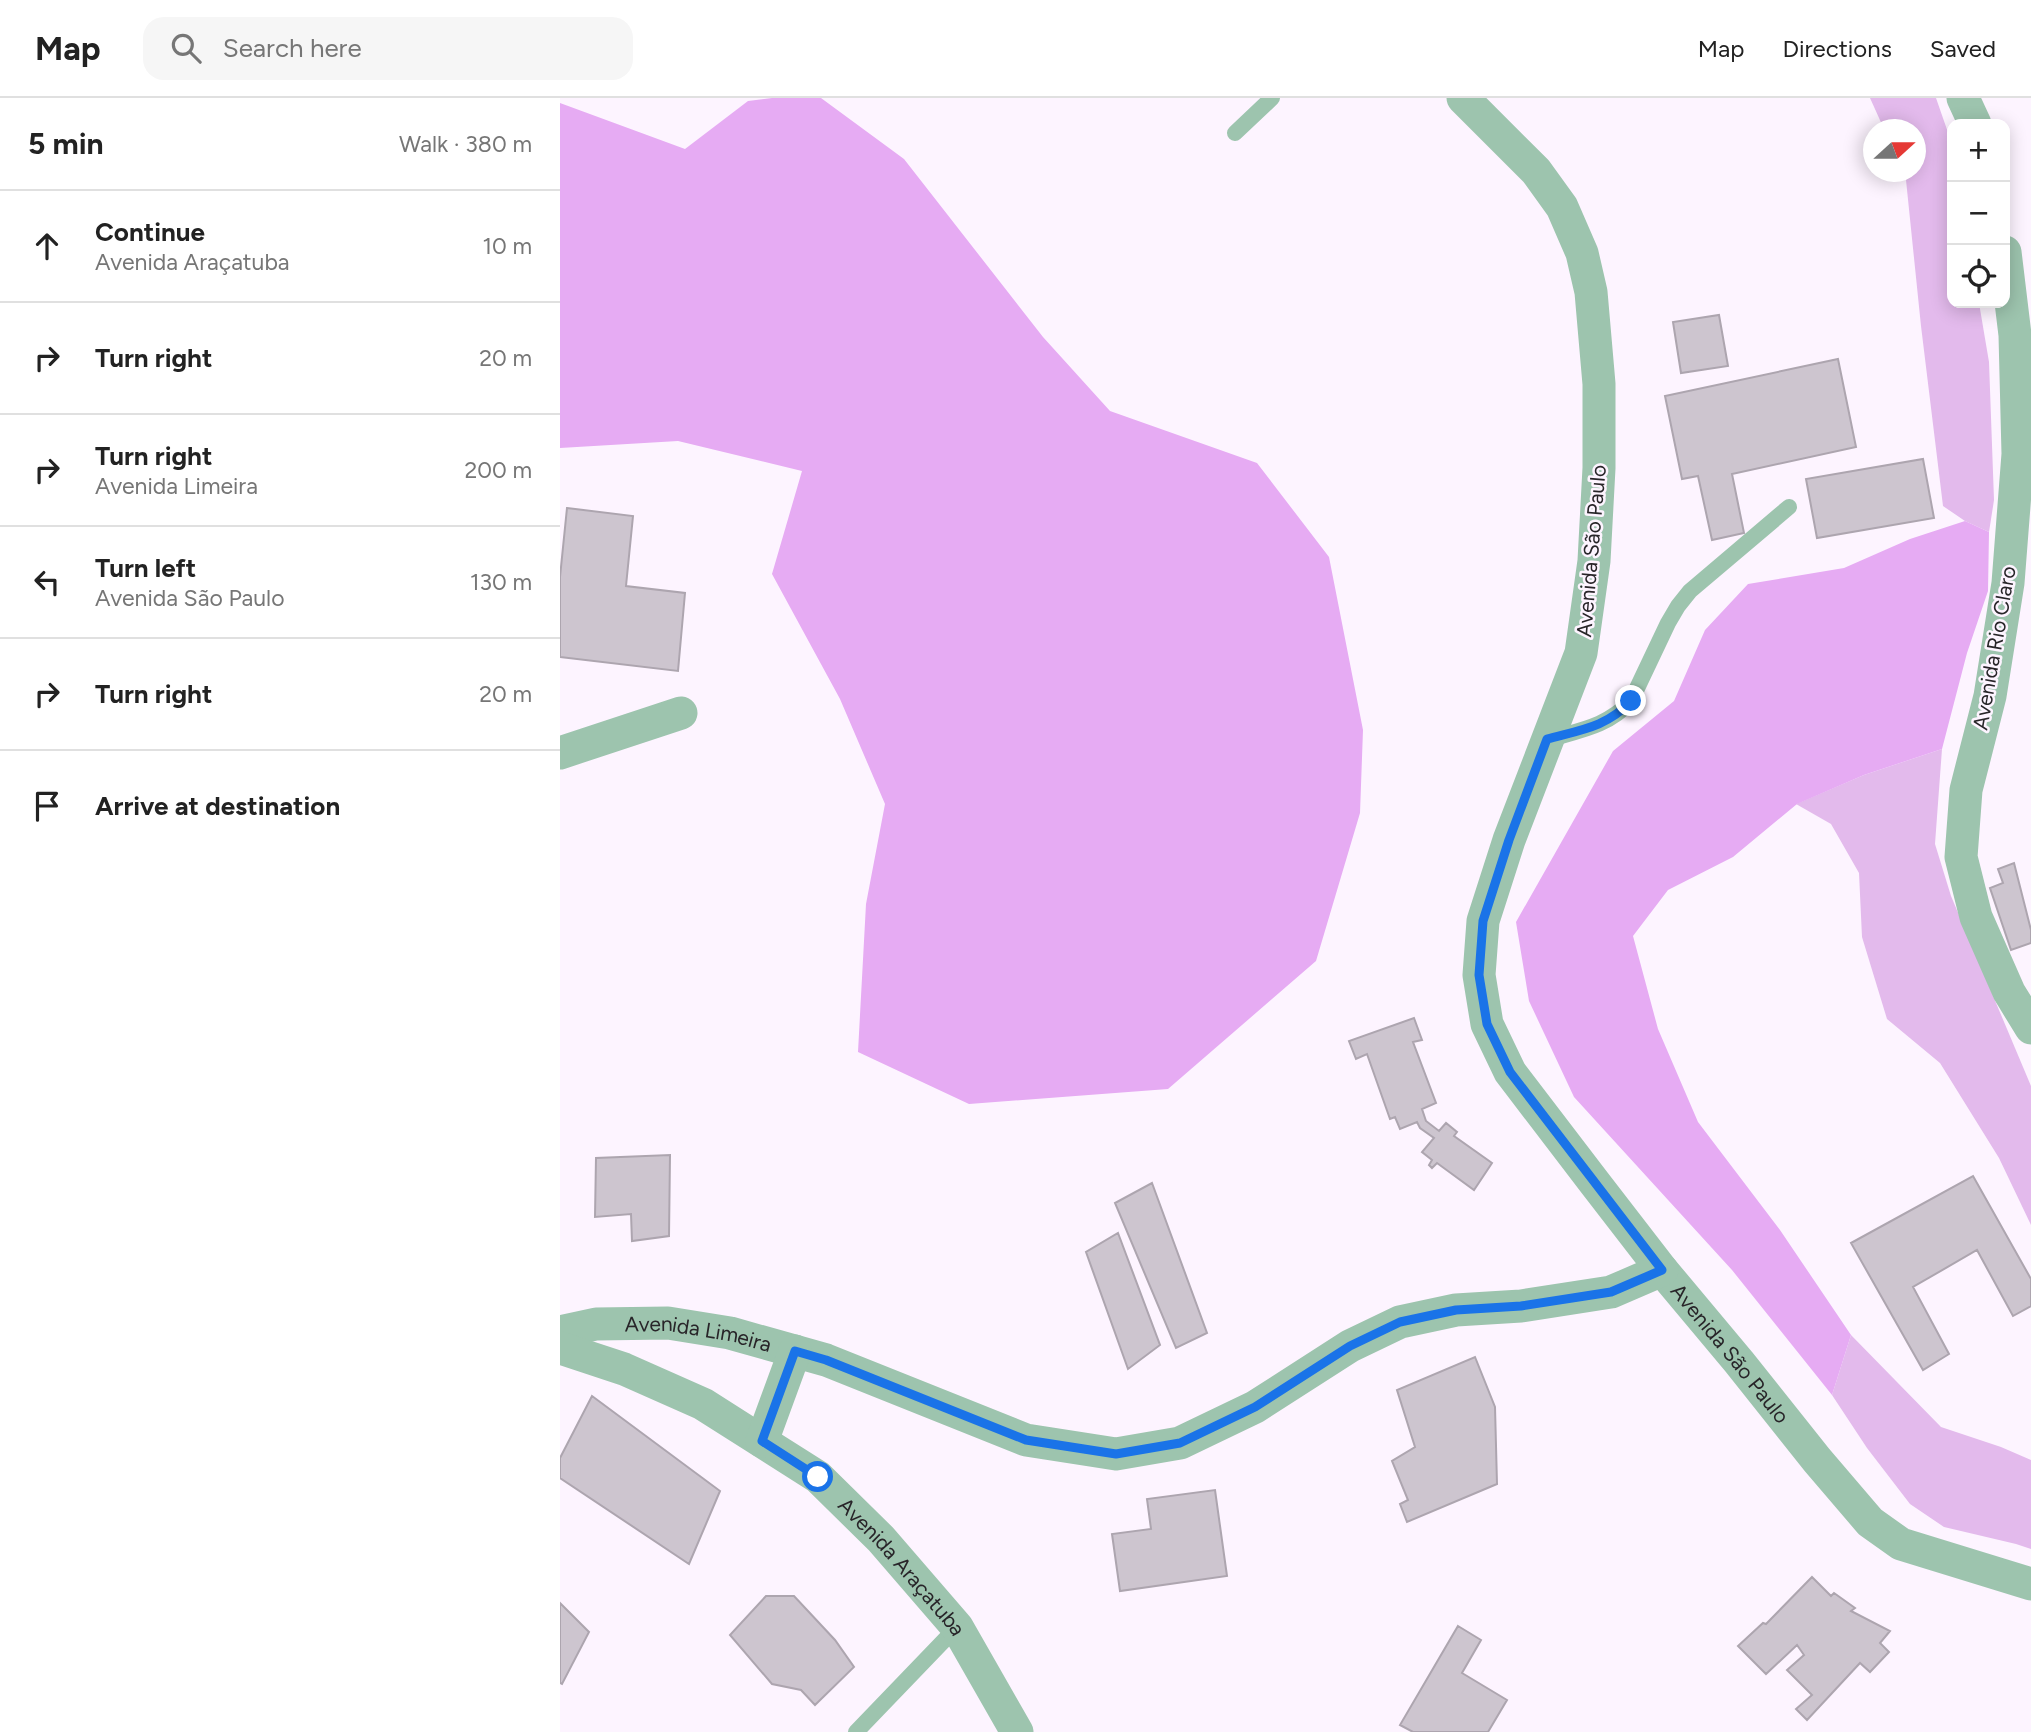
<!DOCTYPE html>
<meta charset="utf-8">
<style>
:root{--surface:#fff;--page:#f6f6f6;--text:#222;--muted:#767676;--line:#e0e0e0}
body{margin:0;font-family:Figtree,sans-serif;background:var(--page);color:var(--text)}
.controls{position:absolute;right:21px;top:21px;display:grid;overflow:hidden;border-radius:14px;box-shadow:0 4px 18px #0003}
.controls button{width:63px;height:63px;display:grid;place-items:center;padding:0;border:0;border-bottom:2px solid var(--line);background:var(--surface);color:var(--text);font:35px sans-serif}
.compass{position:absolute;left:1303px;top:21px;width:63px;height:63px;border-radius:50%;background:var(--surface);box-shadow:0 4px 18px #0003;rotate:69deg}
.stop{position:absolute;width:21px;height:21px;margin:-16px;border:5px solid #1a73e8;border-radius:50%;background:#fff}
.stop.end{background:#1a73e8;border-color:#fff;box-shadow:0 2px 7px #0008}
.list{margin:0;padding:0;list-style:none}
h2{display:flex;justify-content:space-between;align-items:center;height:91px;margin:0;padding:0 28px;font-size:30px}
h2 small{font-size:23px;font-weight:400;color:var(--muted)}
.list li{display:grid;grid-template-columns:46px 1fr auto;gap:21px;align-items:center;box-sizing:border-box;height:112px;padding:0 28px;border-top:2px solid var(--line)}
.list b{display:block;font-size:26px;white-space:nowrap}
.list p{margin:0;font-size:23px;white-space:nowrap;color:var(--muted)}
.list em{font-size:23px;font-style:normal;color:var(--muted)}
.icon{flex:none;width:38px;height:38px;fill:none;stroke:currentColor;stroke-width:2;stroke-linecap:round;stroke-linejoin:round}
.map{position:relative;flex:none;width:1471px;height:1634px;overflow:hidden}
header{display:flex;align-items:center;gap:42px;box-sizing:border-box;height:98px;padding:0 35px;background:var(--surface);border-bottom:2px solid var(--line)}
header strong{font-size:33px}
nav{display:flex;gap:38px;margin-inline-start:auto;font-size:24px}
.search{width:490px;height:63px;background:var(--page);display:flex;align-items:center;gap:18px;box-sizing:border-box;padding:0 24px;border-radius:21px;color:var(--muted);font-size:26px}
main{display:flex}
aside{flex:1;background:var(--surface)}
.map>svg:first-child{display:block}
</style>
<header>
<strong>Map</strong>
<div class="search"><svg class="icon" aria-label="search" viewBox="0 0 24 24"><circle cx="10" cy="10" r="6"/><path d="M15 15l6 6"/></svg>Search here</div>
<nav><a>Map</a><a>Directions</a><a>Saved</a></nav>
</header>
<main>
<aside>
<h2>5 min<small>Walk · 380 m</small></h2>
<ul class="list">
<li><svg class="icon" aria-label="ahead" viewBox="0 0 24 24"><path d="M12 20V5M6 11l6-6 6 6"/></svg><div><b>Continue</b><p>Avenida Araçatuba</p></div><em>10 m</em></li>
<li><svg class="icon" aria-label="right" viewBox="0 0 24 24"><path d="M7 20v-9h11M14 6l5 5-5 5"/></svg><div><b>Turn right</b></div><em>20 m</em></li>
<li><svg class="icon" aria-label="right" viewBox="0 0 24 24"><path d="M7 20v-9h11M14 6l5 5-5 5"/></svg><div><b>Turn right</b><p>Avenida Limeira</p></div><em>200 m</em></li>
<li><svg class="icon" aria-label="left" viewBox="0 0 24 24"><path d="M17 20v-9H6M10 6l-5 5 5 5"/></svg><div><b>Turn left</b><p>Avenida São Paulo</p></div><em>130 m</em></li>
<li><svg class="icon" aria-label="right" viewBox="0 0 24 24"><path d="M7 20v-9h11M14 6l5 5-5 5"/></svg><div><b>Turn right</b></div><em>20 m</em></li>
<li><svg class="icon" aria-label="arrive" viewBox="0 0 24 24"><path d="M6 21V4h12l-3 4 3 4H6"/></svg><div><b>Arrive at destination</b></div></li>
</ul>
</aside>
<div class="map">
<svg width="1471" height="1634" viewBox="0 0 1471 1634">
<rect width="100%" height="100%" fill="#fdf4ff"/>
<path fill="#e3baec" d="M1310 0H1376L1392 46V205H1419L1429 264 1434 402 1429 434 1405 423 1383 408 1361 228 1346 82 1343 74H1356V32L1324 31Z
M1382 651 1375 746 1391 798 1471 988V1127L1439 1060 1380 965 1327 921 1302 839 1299 775 1271 726 1236 706 1304 677Z
M1291 1237 1381 1329 1441 1349 1471 1362V1451L1456 1446 1384 1429 1350 1406 1307 1350 1272 1297Z"/>
<path fill="#e6abf3" d="M212 0H261L344 61 483 239 550 313 697 365 769 459 803 632 800 715 756 863 608 991 409 1006 298 954 306 806 325 706 280 601 212 476 242 373 118 343 0 350V5L125 51 188 3Z
M1405 423 1429 434 1428 493 1407 555 1382 651 1304 677 1237 706 1173 759 1108 792 1073 838 1098 931 1138 1024 1220 1132 1291 1237 1272 1297 1172 1172 1014 999 969 903 956 824 1053 653 1114 603 1145 532 1188 486 1284 470 1350 441Z"/>
<path fill="#cdc5cf" stroke="#ada5af" stroke-width="2" d="M1159 217 1168 268 1121 275 1113 224Z
M1278 261 1296 349 1172 376 1184 435 1152 442 1138 378 1122 381 1105 298Z
M1363 361 1374 420 1257 440 1246 381Z
M7 410 73 418 66 488 125 495 118 573 0 559V479Z
M1454 765 1471 832V845L1451 852 1430 790 1443 785 1438 771Z
M854 920 862 942 853 944 876 1005 862 1011 866 1023 879 1033 886 1025 897 1034 894 1038 932 1065 914 1092 877 1065 872 1070 869 1067 872 1062 862 1054 874 1040 860 1030 857 1024 840 1031 835 1019 830 1021 807 956 796 961 789 943Z
M110 1057 109 1138 72 1143 71 1116 35 1119 36 1060Z
M1413 1078 1471 1181V1208L1453 1218 1417 1152 1353 1189 1389 1256 1363 1272 1291 1145Z
M592 1085 647 1235 616 1250 555 1105Z
M558 1135 600 1247 568 1271 526 1154Z
M915 1259 935 1309 937 1386 847 1424 840 1406 848 1402 832 1363 855 1349 837 1292Z
M32 1298 160 1393 129 1466 0 1380V1360Z
M655 1392 667 1478 560 1493 552 1436 591 1431 587 1401Z
M1252 1479 1271 1498 1274 1495 1295 1510 1291 1513 1330 1533 1320 1545 1329 1554 1310 1574 1300 1565 1247 1622 1236 1611 1252 1597 1227 1572 1244 1557 1237 1547 1206 1576 1178 1548 1203 1525 1206 1526Z
M206 1498H234L275 1542 294 1569 255 1607 241 1592 212 1586 170 1537Z
M0 1505 29 1534 2 1586 0 1585Z
M898 1528 921 1542 902 1575 947 1602 928 1634H853L840 1627Z"/>
<g fill="none" stroke-linecap="round" stroke-linejoin="round">
<path stroke="#9dc4ae" stroke-width="16" d="M675 35 712 0
M990 641C1021 632 1048 628 1071 603L1108 525 1118 508 1130 493 1229 409
M296 1634 397 1529"/>
<g stroke="#9dc4ae" stroke-width="33">
<path id="s1" d="M903 0 976 73 1002 109 1022 155 1031 194 1039 286V370L1034 463 1021 555 949 742 923 823 919 877 927 926 950 974 1034 1084 1102 1172 1179 1264 1257 1362 1310 1424 1341 1446 1471 1486"/>
<path d="M1403 0 1415 26"/>
<path d="M1445 154 1455 237 1458 356 1448 485 1430 598 1406 692 1401 759 1416 819 1449 894 1471 930"/>
<path d="M0 655 121 615"/>
<path id="s2" d="M0 1234 36 1226 108 1225 170 1235 266 1262 466 1342 556 1356 620 1345 695 1309 790 1248 840 1224 896 1212 961 1208 1051 1194 1102 1172"/>
<path id="s3" d="M0 1250 64 1271 143 1306 258 1379 321 1441 397 1529 457 1634"/>
<path d="M202 1343 235 1253"/>
</g>
</g>
<g fill="none" stroke-linecap="round" stroke-linejoin="round">
<path stroke="#1a73e8" stroke-width="9" d="M258 1379 202 1343 235 1253 266 1262 466 1342 556 1356 620 1345 695 1309 790 1248 840 1224 896 1212 961 1208 1051 1194 1102 1172 950 974 927 926 919 877 923 823 949 742 987 641C1020 632 1047 629 1071 603"/>
</g>
<g text-anchor="middle" dominant-baseline="central" stroke-width="5" stroke-linejoin="round" paint-order="stroke">
<g font-size="21" fill="#282529" stroke="#fdf4ff">
<text transform="translate(1031 453) rotate(-85)">Avenida São Paulo</text>
<text transform="translate(1434 550) rotate(-80)">Avenida Rio Claro</text>
<text stroke="none"><textPath href="#s2" startOffset="140">Avenida Limeira</textPath></text>
<text stroke="none"><textPath href="#s1" startOffset="1400">Avenida São Paulo</textPath></text>
<text stroke="none"><textPath href="#s3" startOffset="413">Avenida Araçatuba</textPath></text>
</g>
</g>
</svg>
<div class="controls">
<button>+</button>
<button>−</button>
<button><svg class="icon" aria-label="locate" viewBox="0 0 24 24"><circle cx="12" cy="12" r="6"/><path d="M12 2v4M12 18v4M2 12h4M18 12h4"/></svg></button>
</div>
<svg class="compass" viewBox="-18 -18 36 36"><path d="M0-13l5 13h-10z" fill="#e53935"/><path d="M0 13l5-13h-10z" fill="#767676"/></svg>
<div class="stop" style="left:258px;top:1379px"></div>
<div class="stop end" style="left:1071px;top:603px"></div>
</div>
</main>
